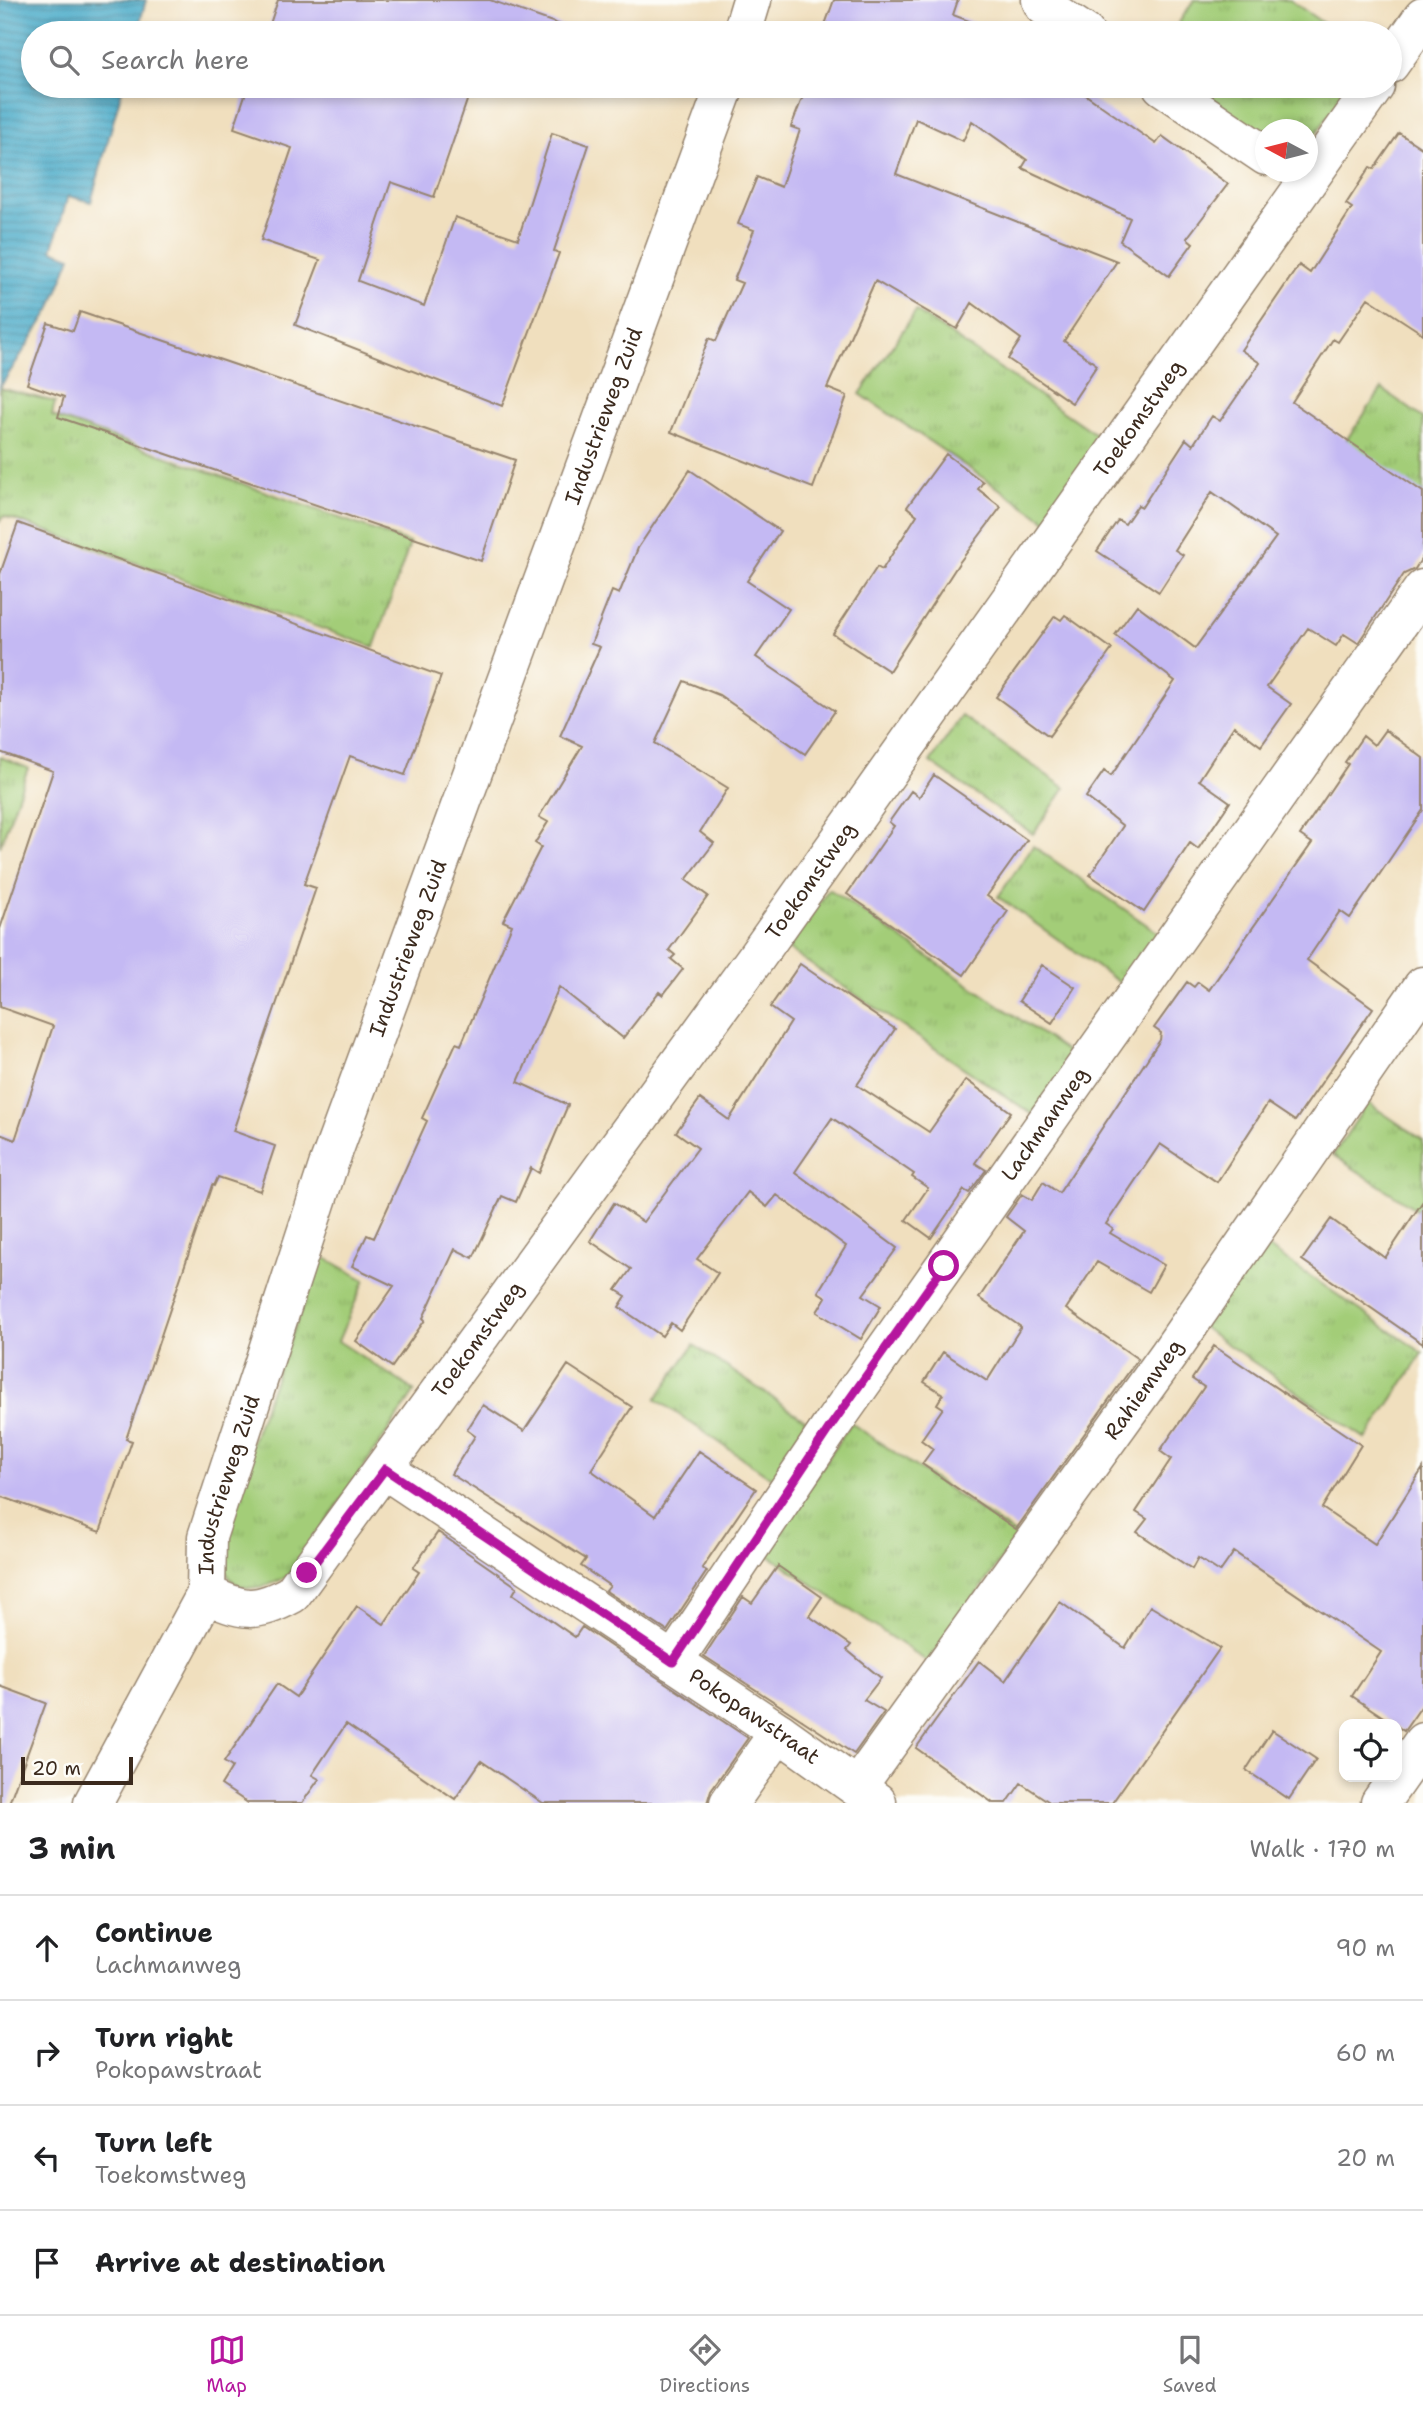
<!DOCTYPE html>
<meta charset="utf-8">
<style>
:root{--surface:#fff;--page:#f2f2f2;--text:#202124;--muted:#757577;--line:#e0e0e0;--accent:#b5179e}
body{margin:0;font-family:"Shantell Sans",sans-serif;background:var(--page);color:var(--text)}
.controls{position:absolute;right:21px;bottom:21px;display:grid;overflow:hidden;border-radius:14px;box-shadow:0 4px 10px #0003}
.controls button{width:63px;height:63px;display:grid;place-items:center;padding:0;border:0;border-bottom:2px solid var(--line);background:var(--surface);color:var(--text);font:35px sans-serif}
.compass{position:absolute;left:1255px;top:119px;width:63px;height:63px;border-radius:50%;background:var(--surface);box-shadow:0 4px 10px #0003;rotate:277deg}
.scale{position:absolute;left:21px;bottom:18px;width:112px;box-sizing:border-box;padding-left:7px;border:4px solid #3b2a1e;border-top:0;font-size:19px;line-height:24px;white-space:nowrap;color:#3b2a1e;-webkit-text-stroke:5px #fdfcf7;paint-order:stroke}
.stop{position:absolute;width:21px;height:21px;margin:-16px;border:5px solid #b5179e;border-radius:50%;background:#fff}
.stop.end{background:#b5179e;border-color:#fff;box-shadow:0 2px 7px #0008}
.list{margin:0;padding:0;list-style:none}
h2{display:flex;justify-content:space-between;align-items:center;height:91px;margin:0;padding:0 28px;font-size:30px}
h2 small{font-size:23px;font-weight:400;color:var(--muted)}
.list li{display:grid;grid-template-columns:46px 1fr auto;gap:21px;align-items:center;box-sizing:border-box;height:105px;padding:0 28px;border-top:2px solid var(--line)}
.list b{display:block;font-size:26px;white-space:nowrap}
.list p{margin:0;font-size:23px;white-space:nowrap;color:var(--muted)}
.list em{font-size:23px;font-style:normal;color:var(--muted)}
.icon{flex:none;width:38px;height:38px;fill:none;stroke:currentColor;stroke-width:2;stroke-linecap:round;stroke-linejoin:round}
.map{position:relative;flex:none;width:1423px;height:1803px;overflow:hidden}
.search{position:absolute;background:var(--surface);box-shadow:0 4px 10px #0003;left:21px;right:21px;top:21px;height:77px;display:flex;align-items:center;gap:18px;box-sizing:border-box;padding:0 24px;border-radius:38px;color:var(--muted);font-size:26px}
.sheet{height:511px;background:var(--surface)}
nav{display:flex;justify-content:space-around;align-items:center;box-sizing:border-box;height:98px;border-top:2px solid var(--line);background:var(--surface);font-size:19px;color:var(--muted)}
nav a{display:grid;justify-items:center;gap:4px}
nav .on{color:var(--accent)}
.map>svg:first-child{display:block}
</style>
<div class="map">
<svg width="1423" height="1803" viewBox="0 0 1423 1803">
<defs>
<pattern id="grass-tufts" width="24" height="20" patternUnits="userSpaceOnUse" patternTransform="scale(1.75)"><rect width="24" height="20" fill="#a3cd78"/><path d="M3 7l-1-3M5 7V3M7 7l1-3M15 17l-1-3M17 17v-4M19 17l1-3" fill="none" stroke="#8db067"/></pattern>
<pattern id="water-rules" width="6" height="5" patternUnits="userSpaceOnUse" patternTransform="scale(1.75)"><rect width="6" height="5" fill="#4aabc9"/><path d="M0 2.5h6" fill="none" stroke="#3f8ba3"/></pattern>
</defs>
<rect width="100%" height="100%" fill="#fdfcf7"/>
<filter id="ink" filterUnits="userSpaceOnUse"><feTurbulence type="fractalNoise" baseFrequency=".0143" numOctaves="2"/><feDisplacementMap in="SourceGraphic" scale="14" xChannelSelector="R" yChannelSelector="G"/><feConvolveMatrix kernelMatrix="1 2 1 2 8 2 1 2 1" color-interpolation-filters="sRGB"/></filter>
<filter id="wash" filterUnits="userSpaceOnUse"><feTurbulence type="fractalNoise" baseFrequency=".00686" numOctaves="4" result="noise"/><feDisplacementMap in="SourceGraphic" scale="28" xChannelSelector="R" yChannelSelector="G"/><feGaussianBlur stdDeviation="1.57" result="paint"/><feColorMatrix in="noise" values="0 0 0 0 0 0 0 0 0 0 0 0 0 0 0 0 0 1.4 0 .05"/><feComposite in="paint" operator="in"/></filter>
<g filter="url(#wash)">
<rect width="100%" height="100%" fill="#f0dfbe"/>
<path fill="url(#grass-tufts)" stroke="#6f7c4b" stroke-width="2" d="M1194 0H1290L1337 33H1172Z
M1179 86H1350L1308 144V130H1266L1265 142Z
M916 311 1103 439 1048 522 860 394Z
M0 388 55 402 52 416 410 543 374 647 4 516 0 521Z
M1382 389 1423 418V551L1319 479Z
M962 716 1065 788 1033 834 930 762Z
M0 757 28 768 0 847Z
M1033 846 1163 936 1127 988 998 897Z
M829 889 1075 1057 1035 1116 788 949Z
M1368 1103 1423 1140V1214L1333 1155Z
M1260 1242 1423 1353 1366 1439 1202 1327Z
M322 1256 365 1280 338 1341 415 1391 290 1575C269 1587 233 1600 224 1565 213 1522 303 1309 322 1256Z
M694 1345 813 1425 776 1481 656 1399Z
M851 1423 1018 1536 928 1662 765 1553Z"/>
<path fill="url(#water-rules)" stroke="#426a74" stroke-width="2" d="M0 0H146L137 33H33V86H123L91 202 68 196 52 250 71 257 50 310 0 387Z"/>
<g id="blocks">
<path fill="#c4b9f3" d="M278 0H490L572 29 571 33H267Z
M834 0H958L953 15 998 32 822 33Z
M248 86H472L434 197 391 182 358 281 424 306 455 217 518 239 552 133 589 145 554 251 559 253 502 406 295 325 320 260 261 240 292 148 234 128Z
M807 86H1073L1156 144 1162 136 1228 184 1187 238 1193 243 1169 276 1120 241 1130 218 1022 168 1027 160 972 121 963 141 916 119 896 174 1117 261 1064 341 1097 365 1072 403 1008 359 1021 339 972 303 957 329 875 281 827 388 847 396 813 488 671 432 709 338 716 341 742 283 734 280 754 230 738 224 757 177 781 187 800 130 791 127Z
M1399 133 1423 149V334L1368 298 1338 342 1333 339 1292 402 1423 492V556L1415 569 1404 574 1358 643 1344 634 1336 646 1308 628 1267 687 1291 704 1261 746 1234 726 1199 780 1230 802 1198 849 1190 843 1144 912 1090 875 1123 826 1086 797 1104 771 1111 776 1175 681 1115 635 1137 605 1195 648 1276 537 1212 492 1175 550 1183 555 1159 592 1097 551 1118 520 1125 524 1138 505 1142 507 1186 439 1193 445 1212 416 1220 421 1260 363 1241 350 1299 265 1310 273 1352 208 1346 204 1370 167 1374 169Z
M80 312 515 460 481 561 58 417 64 397 27 384 48 323 73 331Z
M946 454 983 482 978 489 1001 507 959 563 889 671 833 634 877 567 882 570 917 515 907 507Z
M690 470 780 531 747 581 789 609 756 657 835 711 805 754 719 695 684 681 655 743 728 788 700 832 714 843 686 880 708 896 669 950 675 955 671 959 683 969 663 995 659 992 623 1038 559 987 518 1082 568 1105 539 1173 531 1168 516 1202 502 1196 473 1258 455 1249 423 1318 425 1320 392 1367 356 1341 394 1286 352 1266 367 1235 374 1238 427 1121 422 1118 456 1043 461 1045 512 925 503 921 541 847 535 843 548 822 539 817 582 746 560 736 600 647 591 644 612 591 619 594 638 548Z
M18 523 441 676 405 775 350 756 304 884 316 888 233 1131 275 1146 260 1191 218 1177 214 1186 212 1185 126 1439 132 1441 100 1532 0 1496V1134L15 1140 53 1026 0 1007V929L53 771 0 752V574Z
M1065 615 1112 649 1049 736 996 697 1055 616 1061 620Z
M1385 730 1423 758V810L1350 918 1340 911 1307 960 1373 1008 1295 1121 1268 1103 1217 1182 1160 1144 1106 1224 1113 1229 1110 1233 1164 1265 1149 1292 1097 1262 1066 1309 1138 1359 1016 1529 922 1464 933 1449 921 1440 943 1408 937 1404 943 1394 924 1382 943 1352 987 1381 1021 1327 979 1298 1024 1231 1006 1217 1022 1194 1032 1200 1043 1182 1059 1193 1160 1040 1161 1033 1154 1028 1187 982 1194 987 1198 982 1209 990 1312 843 1300 835 1348 764 1345 762 1363 736 1374 745Z
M934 775 1027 840 987 896 1008 911 964 975 847 894 894 826 889 822 911 791 919 797Z
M800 964 895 1029 857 1085 929 1132 966 1080 1011 1112 975 1163 986 1170 969 1193 964 1190 931 1238 906 1220 928 1188 912 1177 914 1174 832 1118 795 1172 897 1248 863 1295 881 1306 861 1339 817 1312 826 1297 818 1292 846 1246 777 1195 767 1207 748 1192 697 1259 718 1273 680 1330 671 1323 662 1336 619 1307 626 1296 616 1290 631 1269 590 1241 614 1203 643 1222 698 1148 676 1132 700 1099 729 1120 791 1022 770 1007Z
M1042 965 1075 987 1052 1023 1019 1001Z
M1423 1201V1344L1302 1260 1331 1219 1385 1258Z
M1214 1346 1361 1445 1322 1508 1375 1544 1423 1468V1704L1404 1731 1352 1696 1381 1652 1234 1552 1220 1572 1198 1558 1192 1569 1137 1532 1147 1519 1136 1512 1171 1459 1160 1451 1204 1387 1192 1379Z
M568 1365 632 1407 591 1470 655 1516 699 1451 756 1489 702 1568 707 1571 667 1631 606 1591 610 1586 581 1566 586 1559 451 1474 475 1436 467 1430 483 1405 524 1431Z
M438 1532 517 1587 513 1594 575 1637 582 1627 748 1738 711 1790 707 1803H543L481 1761 455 1799 346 1724 312 1775 319 1779 302 1803H248L221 1785 232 1767 224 1762 277 1684 296 1697 357 1606 384 1624 419 1572 413 1568Z
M778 1566 822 1597 809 1616 851 1645 847 1650 881 1678 864 1700 884 1712 854 1754 704 1656 743 1597 752 1603Z
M1060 1602 1125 1648 1150 1606 1220 1648 1112 1803H1051L1021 1783 1007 1803H993L916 1748 979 1661 1005 1681Z
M0 1686 46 1703 9 1803H0Z
M1272 1730 1316 1759 1289 1799 1246 1770Z"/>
</g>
</g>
<g filter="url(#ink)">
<use href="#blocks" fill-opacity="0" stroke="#96846e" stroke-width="2"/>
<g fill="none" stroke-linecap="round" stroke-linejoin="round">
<defs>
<g id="minor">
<path d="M1041 0 1044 6 1085 33"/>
<path d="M742 33 752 0"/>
<path d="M1390 64 1423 17"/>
<path d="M1162 86 1266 156"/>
<path id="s1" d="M385 1470 779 1732 877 1802"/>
<path id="s2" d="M206 1594C242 1611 255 1614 292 1594L755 959 1375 86"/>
<path id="s3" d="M673 1662 832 1425 1423 589"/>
<path id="s4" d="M857 1787 1169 1354 1423 986"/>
<path id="s5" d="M93 1803 206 1594 207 1537 328 1166 725 86"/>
<path d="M729 1803 779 1732"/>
<path d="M1380 1803 1423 1742"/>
</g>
</defs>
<use href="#minor" stroke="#96846e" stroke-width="41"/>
<use href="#minor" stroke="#fff" stroke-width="38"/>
</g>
</g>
<g fill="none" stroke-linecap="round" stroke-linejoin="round" filter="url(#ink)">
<path stroke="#b5179e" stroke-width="9" d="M307 1573 385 1469 673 1662 832 1424 944 1266"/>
</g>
<g text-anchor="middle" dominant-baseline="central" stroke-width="7" stroke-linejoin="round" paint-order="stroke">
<g font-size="21" fill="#3b2a1e" stroke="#fdfcf7">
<text stroke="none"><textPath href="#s5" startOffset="1484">Industrieweg Zuid</textPath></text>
<text stroke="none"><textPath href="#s2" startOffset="1540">Toekomstweg</textPath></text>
<text stroke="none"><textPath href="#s2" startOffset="973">Toekomstweg</textPath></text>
<text stroke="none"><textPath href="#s5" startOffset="917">Industrieweg Zuid</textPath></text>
<text stroke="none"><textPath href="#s3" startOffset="654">Lachmanweg</textPath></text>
<text stroke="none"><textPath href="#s2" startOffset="406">Toekomstweg</textPath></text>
<text stroke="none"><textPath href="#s4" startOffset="490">Rahiemweg</textPath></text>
<text stroke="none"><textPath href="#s5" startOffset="350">Industrieweg Zuid</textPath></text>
<text stroke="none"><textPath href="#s1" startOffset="444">Pokopawstraat</textPath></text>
</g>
</g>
</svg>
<div class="controls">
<button><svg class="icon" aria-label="locate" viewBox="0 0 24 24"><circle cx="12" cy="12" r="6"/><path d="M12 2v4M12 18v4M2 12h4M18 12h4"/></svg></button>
</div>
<svg class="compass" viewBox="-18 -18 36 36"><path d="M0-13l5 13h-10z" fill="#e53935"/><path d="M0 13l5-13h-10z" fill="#757577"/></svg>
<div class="scale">20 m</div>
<div class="stop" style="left:944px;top:1266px"></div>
<div class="stop end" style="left:307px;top:1573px"></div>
<div class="search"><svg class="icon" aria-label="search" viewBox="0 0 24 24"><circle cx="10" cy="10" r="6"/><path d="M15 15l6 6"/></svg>Search here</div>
</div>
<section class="sheet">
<h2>3 min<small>Walk · 170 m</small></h2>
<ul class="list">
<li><svg class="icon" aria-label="ahead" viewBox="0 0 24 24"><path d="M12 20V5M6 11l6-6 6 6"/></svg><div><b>Continue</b><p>Lachmanweg</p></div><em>90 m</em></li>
<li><svg class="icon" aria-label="right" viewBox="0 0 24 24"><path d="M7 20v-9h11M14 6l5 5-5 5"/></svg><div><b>Turn right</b><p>Pokopawstraat</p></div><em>60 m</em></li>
<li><svg class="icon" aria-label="left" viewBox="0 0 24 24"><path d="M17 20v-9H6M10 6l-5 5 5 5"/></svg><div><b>Turn left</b><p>Toekomstweg</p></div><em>20 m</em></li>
<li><svg class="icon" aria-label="arrive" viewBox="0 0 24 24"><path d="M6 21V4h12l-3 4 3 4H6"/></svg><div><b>Arrive at destination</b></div></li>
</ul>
</section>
<nav>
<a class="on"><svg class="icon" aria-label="map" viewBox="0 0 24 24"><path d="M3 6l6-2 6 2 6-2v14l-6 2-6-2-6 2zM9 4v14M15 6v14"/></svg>Map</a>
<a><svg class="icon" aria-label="directions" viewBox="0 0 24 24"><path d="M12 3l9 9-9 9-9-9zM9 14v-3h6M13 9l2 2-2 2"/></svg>Directions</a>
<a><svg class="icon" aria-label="saved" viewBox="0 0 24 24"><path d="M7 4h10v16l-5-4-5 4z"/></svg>Saved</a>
</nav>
